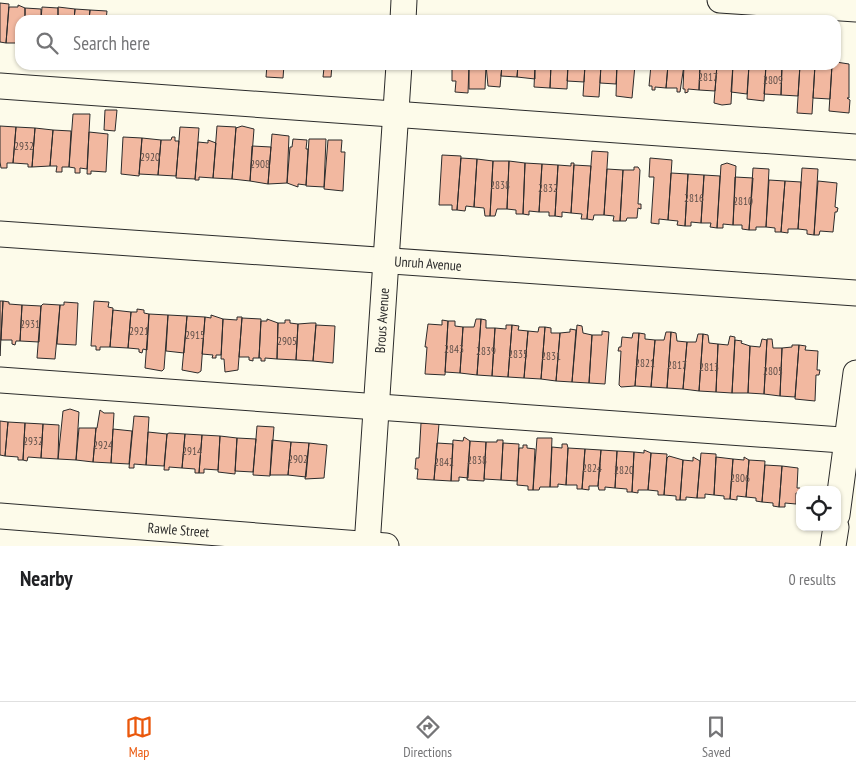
<!DOCTYPE html>
<style>
:root{--surface:#fff;--page:#f6f6f6;--text:#202124;--muted:#757577;--line:#e0e0e0;--accent:#ea580c}
body{margin:0;font-family:"PT Sans Narrow",sans-serif;background:var(--page);color:var(--text)}
.controls{position:absolute;right:15px;bottom:15px;display:grid;overflow:hidden;border-radius:10px;box-shadow:0 1px 4px #0004}
.controls button{width:45px;height:45px;display:grid;place-items:center;padding:0;border:0;border-bottom:1px solid var(--line);background:var(--surface);color:var(--text);font:25px sans-serif}
.list{margin:0;padding:0;list-style:none}
h2{display:flex;justify-content:space-between;align-items:center;height:65px;margin:0;padding:0 20px;font-size:21px}
h2 small{font-size:16px;font-weight:400;color:var(--muted)}
.icon{flex:none;width:28px;height:28px;fill:none;stroke:currentColor;stroke-width:2;stroke-linecap:round;stroke-linejoin:round}
.map{position:relative;flex:none;width:856px;height:546px;overflow:hidden}
.search{position:absolute;background:var(--surface);box-shadow:0 1px 4px #0004;left:15px;right:15px;top:15px;height:55px;display:flex;align-items:center;gap:12px;box-sizing:border-box;padding:0 18px;border-radius:15px;color:var(--muted);font-size:19px}
.sheet{height:155px;background:var(--surface)}
nav{display:flex;justify-content:space-around;align-items:center;box-sizing:border-box;height:70px;border-top:1px solid var(--line);background:var(--surface);font-size:14px;color:var(--muted)}
nav a{display:grid;justify-items:center;gap:2px}
nav .on{color:var(--accent)}
.map>svg:first-child{display:block}
</style>
<div class="map">
<svg width="856" height="546" viewBox="0 0 856 546">
<rect width="100%" height="100%" fill="#fdfbea"/>
<path fill="#f2b8a0" stroke="#2b2b2b" d="M0 3 9 4 6 43 0 42Z
M18 5 25 8V20H20V43H6L9 7H18Z
M42 7 58 8V20H41Z
M58 7 75 9 74 20H58Z
M25 8 41 9V20H25Z
M75 9 90 10 89 20H74Z
M90 10 107 11 106 20H89Z
M121 16 138 18V20H121Z
M836 62 849 64V98H847L850 100 849 113 829 111 832 65H836Z
M267 65H284L283 78 266 77Z
M320 65H332L331 77H323L324 68H320Z
M452 65H469L468 93 455 92 456 81H452Z
M469 65H486L485 89H469Z
M486 65H502L500 87 488 86Z
M502 65H518L517 77 501 76Z
M518 65H535V79L517 77Z
M535 65H551L550 88 534 87Z
M551 65H568L567 89 550 88Z
M568 65H585L584 82 567 81Z
M585 65H601L599 97 583 96Z
M601 65H617L616 84 600 83Z
M617 65H635L632 98 616 96Z
M651 65H668L666 88 655 87V90H652V86H649Z
M668 65H684L680 92H677V88H666Z
M684 65H700L699 90 688 89V92L685 93V89H683Z
M700 65H717L715 91 699 90Z
M717 65H733L731 104 722 105 714 103Z
M733 65H749L747 94 731 92Z
M749 65H766L764 101 747 99Z
M766 65H782L781 95 764 94Z
M782 65H800L798 96 781 95Z
M800 65H815L812 114 797 113Z
M815 65H832L830 99 813 98Z
M105 110H117L115 131 104 130Z
M73 114H90L87 169 80 168V173H75V168L69 167Z
M0 126 16 127 13 163H7V168H1L0 162Z
M217 126 236 127 232 179 213 178Z
M242 126 254 129 250 181 232 179 236 128Z
M16 127 35 128 32 167H28V164L13 163Z
M180 127 199 128 195 179 176 178Z
M35 128 53 130 50 166 32 167Z
M53 130 71 131 69 167H62V172H56L57 166H50Z
M89 132 108 134 106 172 91 171V174H87Z
M272 134 289 136 287 183 268 184Z
M123 137 142 138 139 176 121 174Z
M172 137H175V141H179L176 176 158 175 161 140H171Z
M142 138 161 140 158 175 139 174Z
M293 139 307 140 306 149H308L306 185 298 184V187L287 183 290 147H292Z
M309 139H326L324 187 306 186Z
M208 140 216 143 213 178 199 177V180H195L198 142 208 143Z
M328 140H342L341 152H345L343 191 324 189Z
M252 146 271 147 268 184 250 181Z
M592 151 608 152 604 215H594L593 220 587 219Z
M442 155 461 156 457 210H452V205H439Z
M461 158 477 159 474 207 466 206 465 211 457 210Z
M650 158 672 160 668 220 659 219V224L651 223 654 177H649Z
M477 159 493 161 490 216H485L484 208 474 207Z
M493 161H509L507 209H497L495 216H490Z
M509 161 525 163 523 214H516V210L507 209Z
M525 163 542 164 539 212 529 211V215L523 214Z
M571 163H574L571 213 562 212V217L555 216 558 165 571 166Z
M727 163 736 166 733 225 723 224V228H717L721 165Z
M542 164 558 165 555 216H549V212H539Z
M574 165 591 166 587 219H581L582 214 571 213Z
M634 167H638L640 170 638 204H641V209L638 208 637 218H627L626 221H620L623 170H634Z
M753 168 769 169 766 227H756V230H749Z
M802 168 818 169 814 235 807 234V230L798 229Z
M607 169 623 170 620 221H613L614 216 604 215Z
M671 173 688 174 685 226 677 225 678 221 668 220Z
M688 174 704 175 701 223 691 222V226H685Z
M704 175 720 176 717 228 710 227 711 223H701Z
M735 177 753 178 749 230 742 229V225H733Z
M769 180 785 181 781 232H775V228L766 227Z
M785 181 801 182 798 229H788V233L781 232Z
M818 181 837 183 835 207 838 208 837 212H835L833 232 820 231 819 235H814Z
M0 301H3L0 356Z
M3 301 9 302V304L22 305 20 341H16L15 345 12 344V340H1Z
M94 301 109 302 108 307 113 308 110 347H100V350H96V346H91Z
M64 302 78 303 76 345 57 344 60 305H64Z
M43 304 60 305 55 359 37 358 41 306Z
M22 305 41 306 39 342 20 341Z
M137 309 144 310V313L149 314 147 350 143 349 142 353 139 352V349L128 348 131 312H137Z
M113 310 131 312 128 348 110 347Z
M149 314 168 315 164 369 162 371 145 368Z
M168 315 187 316 184 353 166 351Z
M211 315 223 319 221 355H216V358H212L213 355 202 354 205 317 211 318Z
M187 316 205 317 201 371 198 373 182 370Z
M237 317H242L238 370 225 372 224 359H221L223 319 237 320Z
M242 318 261 319 259 358H253V361L249 360V357H239Z
M267 319 278 323 277 359 265 358V361H261V358H259L261 321H267Z
M476 319H481L477 375 460 373 463 327H474Z
M481 319 486 320V328H495L492 376 477 375Z
M285 320H290V323L298 324 296 360 277 359 278 323H285Z
M442 320 448 321 445 375 425 374 427 347H425L428 324 442 325Z
M448 321H455V326L463 327 460 373 445 372Z
M311 323H316L313 361 296 360 298 324Z
M316 325 335 326 333 363 313 361Z
M506 325H512L508 377 492 376 495 328 506 329Z
M512 325 519 326 518 330 528 331 524 378 508 377Z
M577 325 582 326 583 333 592 335 589 383 572 382Z
M539 327H545L541 379 524 378 528 331 538 332Z
M545 327 551 328V333H560L556 381 541 379Z
M570 329 576 330 572 382 556 381 560 333 570 332Z
M602 331 609 332 605 384 589 383 592 335H602Z
M666 332H671L667 388 651 387 655 340H664Z
M671 332 676 333 677 341 687 342 683 389 667 388Z
M633 333H639L635 386 621 387 619 385 621 351H618L619 347H621L622 337 632 338Z
M639 333 645 334V339L655 340 651 387 635 386Z
M698 334H703L699 391 683 389 687 342H696Z
M703 334 708 335 709 343 718 344 716 392 699 391Z
M730 336 735 337 732 393 716 392 718 344 728 345Z
M762 339 767 340 764 394 748 393 750 346 760 347Z
M772 339 773 348H782L780 396 764 394 767 339Z
M735 340 742 341 741 343 750 346 748 393H732Z
M792 345H799L795 397 780 396 782 348 792 347Z
M799 345 806 346 805 350 818 351 817 370H820L819 375H816L815 401 795 399Z
M70 409 79 412 76 460 58 459 63 411Z
M100 410 104 413H114L111 463 93 462 96 428H97Z
M134 416 149 417 146 465 134 464V468H129Z
M0 421 8 422 5 456 0 455Z
M8 422 25 423 23 460H18V457L5 456Z
M25 423 43 424 41 458 28 457 27 461 23 460Z
M421 423 439 424 434 480 417 479 418 469H415L416 458H419Z
M43 424 59 425 58 459 41 458Z
M257 426 274 427 270 476 253 475Z
M79 428H96L93 462 76 460Z
M113 429 132 431 129 464 111 463Z
M148 432 167 434 164 466 146 465Z
M169 433 185 434 182 468 169 467V470H164L167 434Z
M185 434 202 435 199 473H195V469L182 468Z
M202 435 220 436 218 470 204 469V473H199Z
M220 436 237 438 235 474 218 472Z
M464 437 470 441 468 478 459 477V481H451L453 440 463 441Z
M237 438 256 439 253 472 235 471Z
M537 438H552L550 487H540L539 490H533Z
M272 440 291 442 288 475H270Z
M497 440H503V443L501 480 484 479 486 442H497Z
M470 441 486 442 484 481 467 480Z
M291 442 309 443 306 477 288 475Z
M309 443 327 445 324 478 305 479Z
M437 443 453 444 451 481 434 480Z
M503 443 519 444 517 481 501 480Z
M562 444H567L568 448 566 485 558 484V487H550L552 447 562 448Z
M523 445H527V448L535 449 533 490H528V486L517 485 519 448H523Z
M568 448 585 449 582 489H577V485H566Z
M585 449 601 450 598 486H589V490L582 489Z
M601 450 617 451 615 488 605 487V490H599L598 486Z
M644 450 651 453 648 490H638V493L632 492 634 452 644 453Z
M617 451 634 452 632 492H627V489L615 488Z
M651 453 667 454 664 495H658V491L648 490Z
M701 453 716 454V457L714 495 705 494V498H697Z
M669 456 683 460 680 500H676V496L664 495 667 458Z
M693 457 700 461 697 498 686 497V500H680L683 460 693 461Z
M716 457 733 459 730 499H724V496L714 495Z
M744 457 749 460 746 497 737 496V500L730 499 733 459 744 460Z
M749 460 765 461 762 502 756 501V498L746 497Z
M765 465 782 466 779 507 773 506V503L762 502Z
M782 466 798 468 797 488H800V493H796V504L785 503V507H779Z"/>
<g fill="none" stroke-linecap="round" stroke-linejoin="round">
<defs>
<g id="minor">
<path d="M720 0 856 9"/>
<path d="M403 20 404 0"/>
<path d="M0 86 856 147"/>
<path id="s1" d="M0 234 856 293"/>
<path d="M0 380 856 441"/>
<path d="M837 515 856 373"/>
<path id="s2" d="M0 516 386 546"/>
<path id="s3" d="M367 546 399 65"/>
<path d="M833 546 836 527"/>
</g>
</defs>
<use href="#minor" stroke="#2b2b2b" stroke-width="27"/>
<use href="#minor" stroke="#fdfbea" stroke-width="25"/>
</g>
<g text-anchor="middle" dominant-baseline="central" stroke-width="4" stroke-linejoin="round" paint-order="stroke">
<g font-size="11" fill="#5d4e48">
<text x="708" y="77">2817</text>
<text x="773" y="80">2809</text>
<text x="24" y="146">2932</text>
<text x="150" y="157">2920</text>
<text x="260" y="164">2908</text>
<text x="500" y="185">2838</text>
<text x="548" y="188">2832</text>
<text x="694" y="198">2816</text>
<text x="743" y="201">2810</text>
<text x="30" y="324">2931</text>
<text x="139" y="331">2921</text>
<text x="195" y="335">2915</text>
<text x="287" y="341">2905</text>
<text x="454" y="349">2843</text>
<text x="486" y="351">2839</text>
<text x="518" y="354">2835</text>
<text x="551" y="356">2831</text>
<text x="645" y="363">2821</text>
<text x="677" y="365">2817</text>
<text x="709" y="367">2813</text>
<text x="773" y="371">2805</text>
<text x="33" y="441">2932</text>
<text x="103" y="445">2924</text>
<text x="192" y="451">2914</text>
<text x="298" y="459">2902</text>
<text x="477" y="460">2838</text>
<text x="444" y="462">2842</text>
<text x="592" y="468">2824</text>
<text x="624" y="470">2820</text>
<text x="740" y="478">2806</text>
</g>
<g font-size="14" fill="#2b2b2b" stroke="#fdfbea">
<text stroke="none"><textPath href="#s1" startOffset="429">Unruh Avenue</textPath></text>
<text stroke="none"><textPath href="#s3" startOffset="226">Brous Avenue</textPath></text>
<text stroke="none"><textPath href="#s2" startOffset="179">Rawle Street</textPath></text>
</g>
</g>
</svg>
<div class="controls">
<button><svg class="icon" aria-label="locate" viewBox="0 0 24 24"><circle cx="12" cy="12" r="6"/><path d="M12 2v4M12 18v4M2 12h4M18 12h4"/></svg></button>
</div>
<div class="search"><svg class="icon" aria-label="search" viewBox="0 0 24 24"><circle cx="10" cy="10" r="6"/><path d="M15 15l6 6"/></svg>Search here</div>
</div>
<section class="sheet">
<h2>Nearby<small>0 results</small></h2>
<ul class="list">
</ul>
</section>
<nav>
<a class="on"><svg class="icon" aria-label="map" viewBox="0 0 24 24"><path d="M3 6l6-2 6 2 6-2v14l-6 2-6-2-6 2zM9 4v14M15 6v14"/></svg>Map</a>
<a><svg class="icon" aria-label="directions" viewBox="0 0 24 24"><path d="M12 3l9 9-9 9-9-9zM9 14v-3h6M13 9l2 2-2 2"/></svg>Directions</a>
<a><svg class="icon" aria-label="saved" viewBox="0 0 24 24"><path d="M7 4h10v16l-5-4-5 4z"/></svg>Saved</a>
</nav>
